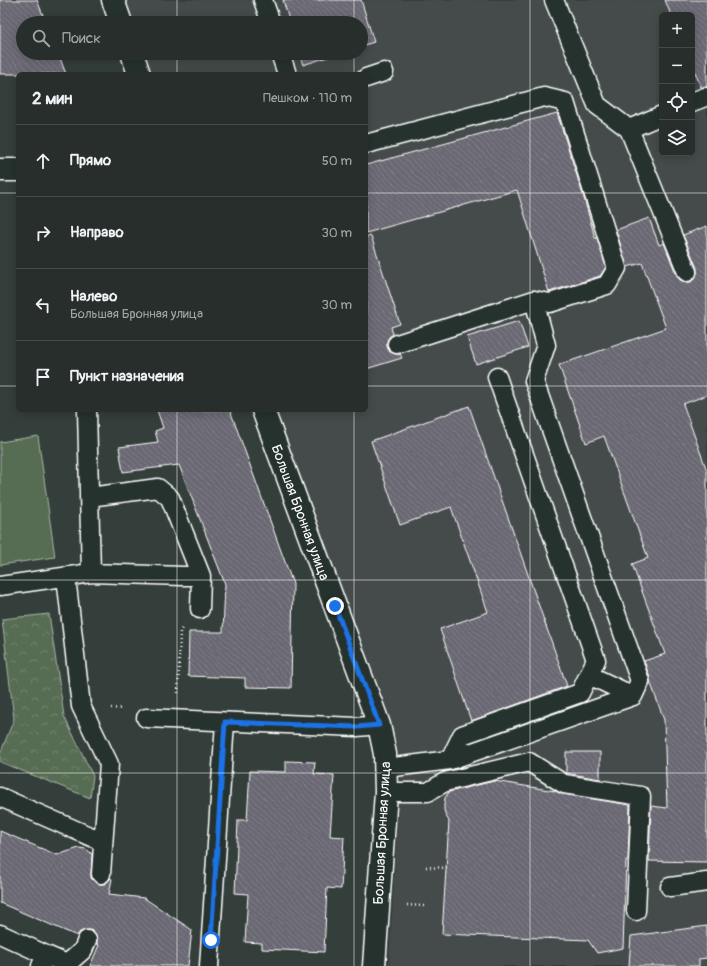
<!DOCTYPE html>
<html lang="ru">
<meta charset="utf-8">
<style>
:root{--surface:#272e2c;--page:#2f3634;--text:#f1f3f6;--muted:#a4a8a9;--line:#434a48}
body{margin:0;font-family:Pangolin,sans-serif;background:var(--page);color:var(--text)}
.controls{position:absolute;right:12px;top:12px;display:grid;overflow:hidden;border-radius:6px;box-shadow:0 2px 10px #0003}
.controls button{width:36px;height:36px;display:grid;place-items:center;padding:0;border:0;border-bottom:1px solid var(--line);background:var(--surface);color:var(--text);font:20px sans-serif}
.stop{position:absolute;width:12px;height:12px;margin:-9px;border:3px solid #1a73e8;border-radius:50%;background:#fff}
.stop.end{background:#1a73e8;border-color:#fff;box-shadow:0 1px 4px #0008}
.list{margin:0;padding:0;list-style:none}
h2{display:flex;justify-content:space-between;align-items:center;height:52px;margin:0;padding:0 16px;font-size:17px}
h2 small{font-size:13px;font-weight:400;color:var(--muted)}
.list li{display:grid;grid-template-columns:26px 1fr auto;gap:12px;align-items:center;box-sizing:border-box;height:72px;padding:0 16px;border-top:1px solid var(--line)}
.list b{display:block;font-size:15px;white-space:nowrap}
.list p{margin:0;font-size:13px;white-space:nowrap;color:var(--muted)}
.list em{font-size:13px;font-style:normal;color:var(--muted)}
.icon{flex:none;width:22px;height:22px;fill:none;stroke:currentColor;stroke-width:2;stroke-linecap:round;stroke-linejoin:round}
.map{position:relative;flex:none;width:707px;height:966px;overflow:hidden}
.search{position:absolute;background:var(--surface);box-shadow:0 2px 10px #0003;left:16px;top:16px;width:352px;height:44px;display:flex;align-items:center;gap:10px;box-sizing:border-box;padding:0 14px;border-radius:22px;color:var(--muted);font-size:15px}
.panel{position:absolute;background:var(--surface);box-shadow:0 2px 10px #0003;left:16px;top:72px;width:352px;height:340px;border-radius:6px}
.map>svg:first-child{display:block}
</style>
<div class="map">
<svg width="707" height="966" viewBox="0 0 707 966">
<defs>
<pattern id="park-crowns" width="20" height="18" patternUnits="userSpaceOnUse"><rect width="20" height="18" fill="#566d52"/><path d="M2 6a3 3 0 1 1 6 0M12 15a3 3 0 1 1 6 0" fill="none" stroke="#6f836c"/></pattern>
<pattern id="building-back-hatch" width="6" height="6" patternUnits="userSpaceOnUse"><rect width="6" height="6" fill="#6a6873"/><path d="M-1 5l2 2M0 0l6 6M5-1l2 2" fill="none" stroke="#807f88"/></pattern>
</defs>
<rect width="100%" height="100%" fill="#343e3b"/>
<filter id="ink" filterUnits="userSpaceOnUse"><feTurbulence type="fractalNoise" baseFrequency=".025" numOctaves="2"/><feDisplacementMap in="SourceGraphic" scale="8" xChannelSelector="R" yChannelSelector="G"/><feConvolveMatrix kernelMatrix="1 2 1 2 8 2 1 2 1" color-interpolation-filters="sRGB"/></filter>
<g filter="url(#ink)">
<path fill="#444b4c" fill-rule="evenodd" d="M126 0H707V966H389L399 789 400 770 397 747 276 410H366V74H153L145 53H361V23H134ZM662 15H692V153H662Z"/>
<path fill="url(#park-crowns)" stroke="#aab6a8" d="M49 614 64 716 93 776 90 798 0 762V754L14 719 2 619Z"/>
<path fill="#566d52" stroke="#aab6a8" d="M38 436 55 557 0 565V442Z"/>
<path fill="url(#building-back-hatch)" stroke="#fff" d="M0 0H37L46 23H23V53H58L66 74H0Z
M283 0H361L374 42 361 46V23H290Z
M665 0H707V87H701L692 65V15H671Z
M299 53H340L303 65Z
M557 113 584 198 595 238H597L606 267 600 276 549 292 517 190 366 233V165Z
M649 218 659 245 664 243 677 276 680 280 685 282H691L695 278 697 273V268L683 235 707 226V395L683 404 707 471V862L649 861 651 806 667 808 664 720 650 681V678L644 661 665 654 632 564 648 558 604 436 586 443 559 365 666 328 642 263 627 267 616 230Z
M371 236 400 324 391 327 393 334 389 337 387 341V347L390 352 395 354H400L402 358 366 369V237Z
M519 321 528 347 476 364 467 337Z
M469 406 567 686 471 721 440 629 488 612 451 507 400 525 371 441Z
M157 410H230L293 584 291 688 245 687V678L188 676 189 632H223L225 584 179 465 123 472 119 447 158 442 155 431 163 428Z
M566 752H600V779L566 773Z
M286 761 315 762 314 774 334 775 330 836 344 837 341 889 327 888 324 952 262 949V943L245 942 248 894 235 893 238 820H247L250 771 286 772Z
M494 781 555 791 562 794 630 805 628 861 626 860 623 948 597 953 588 940 442 934 449 821 446 816 444 810V804L445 798 449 792Z
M0 831 57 855 79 848 86 849 91 853 92 855 91 874V878L95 882 100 884H105L109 880 110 878 112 879 109 894 144 898 192 930 188 966H90L99 945 97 944V939L95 934 91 930H85L80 932 77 936 0 903Z
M707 926V958L699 959V966H629L631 936Z"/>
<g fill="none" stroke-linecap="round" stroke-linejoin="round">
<defs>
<path id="lane" d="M263 0 271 23
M554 0 597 105 629 129 662 115
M280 53 287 74
M366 78 384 72
M692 102 705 97
M629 129 687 272
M366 144 544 97 565 102 617 268 607 285 550 303 534 300 397 344
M89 497 158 488 170 498 201 576 200 609
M91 573 183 576H201
M66 577 81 706 109 764 101 874
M0 586 91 573 87 410
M589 675 633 696
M146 718 357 727 379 725
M450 760 462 735 580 693 596 660 497 377
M386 768 450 760 633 696 640 681 534 381 546 345 534 300
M386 792H428L445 782 529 762 564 784 641 796 636 911
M0 797 103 842
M670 887 707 882
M0 934 46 955 41 966
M46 955 67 964 83 950 87 940
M209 966 225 722"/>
<g id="street">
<path d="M113 0 121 23"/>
<path d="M132 53 139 74"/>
<path d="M0 170H18"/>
<path id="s1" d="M263 410 379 725 385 754 386 792 374 966"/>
</g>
</defs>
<use href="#lane" stroke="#fff" stroke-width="21"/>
<use href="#street" stroke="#fff" stroke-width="25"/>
<path stroke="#fff" stroke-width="2.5" stroke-dasharray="1 3" stroke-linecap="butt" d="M178 693 180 631 183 627
M111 708 122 709
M426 867 447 868
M407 905 424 906"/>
<use href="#lane" stroke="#26332d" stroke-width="18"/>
<use href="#street" stroke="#26332d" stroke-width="22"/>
</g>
</g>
<g fill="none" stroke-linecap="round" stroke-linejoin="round" filter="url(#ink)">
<path stroke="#1a73e8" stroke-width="5" d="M211 940 225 722 357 727 379 725 335 606"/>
</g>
<path fill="none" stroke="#fff" stroke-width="1" stroke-opacity="0.55" d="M177 0V23M354 0V23M530 0V966M177 53V74M354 53V74M0 193H18M366 193H707M0 386H18M366 386H707M177 410V966M354 410V966M0 580H707M0 773H707"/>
<g text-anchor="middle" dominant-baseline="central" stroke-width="3" stroke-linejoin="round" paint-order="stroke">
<g font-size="14" fill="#fff" stroke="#26332d">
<text stroke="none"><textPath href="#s1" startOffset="109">Большая Бронная улица</textPath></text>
<text transform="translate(382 833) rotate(-87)">Большая Бронная улица</text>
</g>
</g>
</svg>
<div class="controls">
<button>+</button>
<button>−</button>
<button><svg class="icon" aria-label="locate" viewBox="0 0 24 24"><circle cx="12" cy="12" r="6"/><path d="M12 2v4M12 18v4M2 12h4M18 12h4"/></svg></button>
<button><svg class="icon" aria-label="layers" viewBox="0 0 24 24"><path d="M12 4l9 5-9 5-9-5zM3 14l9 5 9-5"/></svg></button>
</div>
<div class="stop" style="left:211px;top:940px"></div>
<div class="stop end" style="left:335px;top:606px"></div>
<div class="search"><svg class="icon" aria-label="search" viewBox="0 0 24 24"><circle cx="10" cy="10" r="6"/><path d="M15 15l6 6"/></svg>Поиск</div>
<section class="panel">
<h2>2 мин<small>Пешком · 110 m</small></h2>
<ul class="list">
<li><svg class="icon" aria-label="ahead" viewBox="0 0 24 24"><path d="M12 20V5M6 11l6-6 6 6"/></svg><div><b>Прямо</b></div><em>50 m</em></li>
<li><svg class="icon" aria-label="right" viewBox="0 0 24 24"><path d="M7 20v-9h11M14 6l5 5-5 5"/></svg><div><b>Направо</b></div><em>30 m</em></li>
<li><svg class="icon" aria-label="left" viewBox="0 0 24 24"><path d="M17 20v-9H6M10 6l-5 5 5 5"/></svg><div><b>Налево</b><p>Большая Бронная улица</p></div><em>30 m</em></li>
<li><svg class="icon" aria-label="arrive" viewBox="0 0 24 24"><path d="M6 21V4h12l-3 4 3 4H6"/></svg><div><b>Пункт назначения</b></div></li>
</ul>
</section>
</div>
